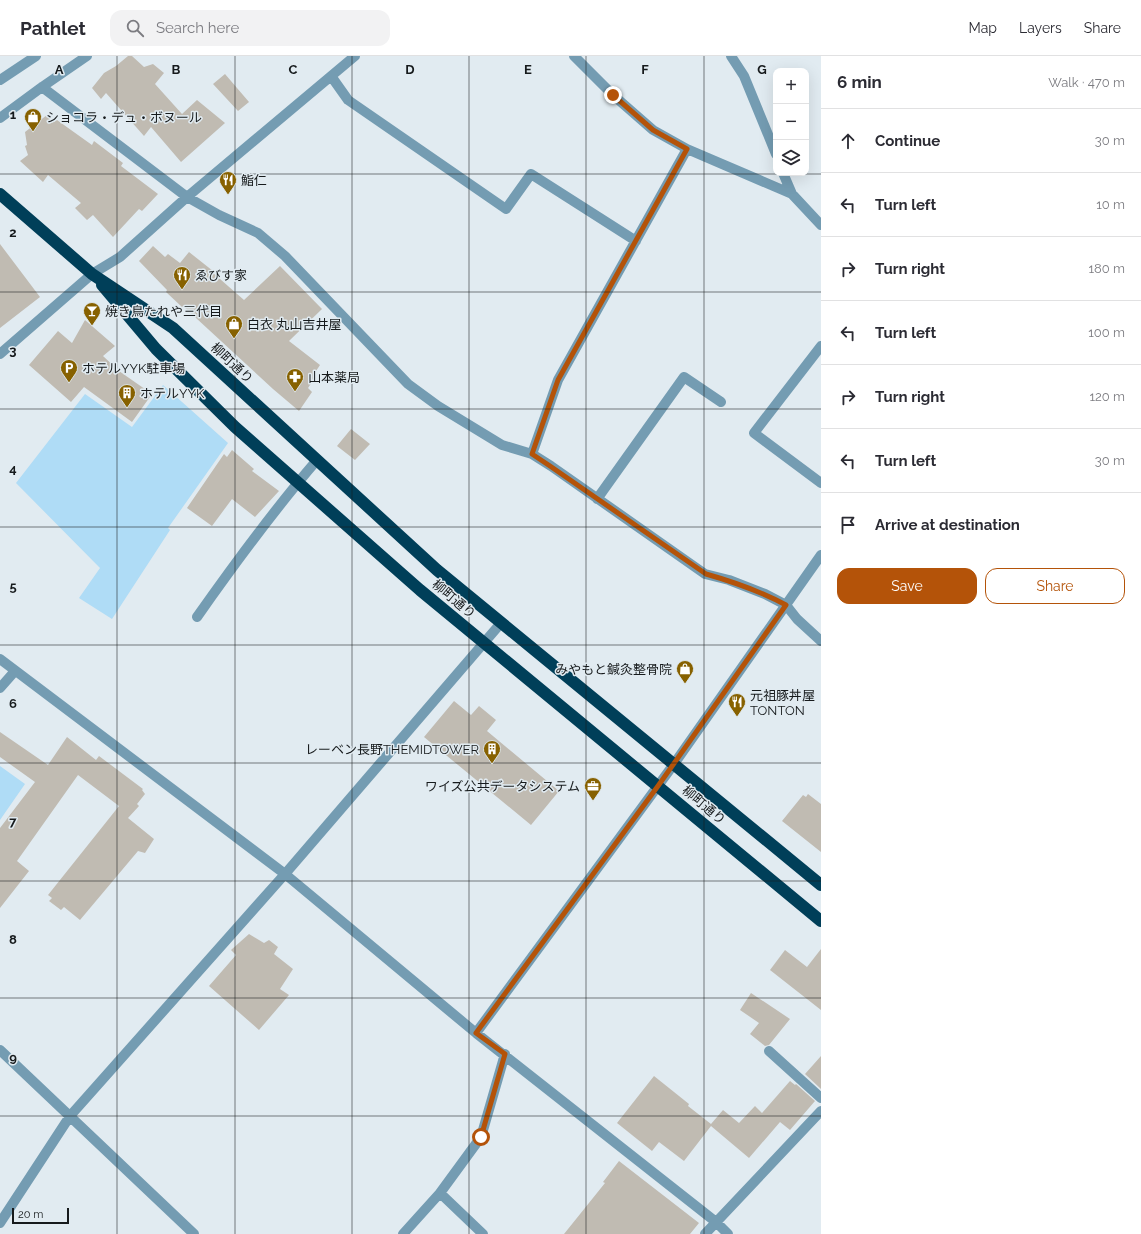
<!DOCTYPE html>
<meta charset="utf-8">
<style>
:root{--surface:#fff;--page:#f2f2f3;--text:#2b2b33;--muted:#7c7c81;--line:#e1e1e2;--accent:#b45309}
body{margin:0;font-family:Raleway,"Noto Sans JP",sans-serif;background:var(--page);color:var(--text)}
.controls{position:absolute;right:12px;top:12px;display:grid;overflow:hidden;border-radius:8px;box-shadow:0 4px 16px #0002}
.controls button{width:36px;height:36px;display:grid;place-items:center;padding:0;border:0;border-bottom:1px solid var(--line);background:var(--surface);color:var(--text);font:20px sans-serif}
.scale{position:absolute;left:12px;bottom:10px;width:57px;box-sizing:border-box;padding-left:4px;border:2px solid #161a1c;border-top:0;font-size:11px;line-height:14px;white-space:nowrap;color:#161a1c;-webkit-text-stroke:3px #e1ebf1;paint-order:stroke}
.stop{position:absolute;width:12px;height:12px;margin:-9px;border:3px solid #b45309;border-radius:50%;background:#fff}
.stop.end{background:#b45309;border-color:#fff;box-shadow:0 1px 4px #0008}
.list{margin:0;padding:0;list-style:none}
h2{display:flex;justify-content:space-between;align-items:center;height:52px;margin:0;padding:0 16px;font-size:17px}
h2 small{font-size:13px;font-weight:400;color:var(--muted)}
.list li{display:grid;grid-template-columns:26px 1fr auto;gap:12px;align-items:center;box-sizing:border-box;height:64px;padding:0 16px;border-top:1px solid var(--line)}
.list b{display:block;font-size:15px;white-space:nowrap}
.list em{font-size:13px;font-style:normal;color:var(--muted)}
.actions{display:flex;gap:8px;padding:12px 16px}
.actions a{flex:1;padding:9px 0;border:1px solid var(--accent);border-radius:12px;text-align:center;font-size:14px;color:var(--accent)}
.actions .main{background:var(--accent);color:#fff}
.icon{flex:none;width:22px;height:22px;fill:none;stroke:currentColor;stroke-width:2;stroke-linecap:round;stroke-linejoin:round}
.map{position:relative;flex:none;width:821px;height:1178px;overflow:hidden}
header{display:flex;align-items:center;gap:24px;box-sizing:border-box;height:56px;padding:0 20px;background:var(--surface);border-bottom:1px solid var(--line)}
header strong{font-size:19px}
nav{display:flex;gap:22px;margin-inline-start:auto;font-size:14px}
.search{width:280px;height:36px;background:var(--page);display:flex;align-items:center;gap:10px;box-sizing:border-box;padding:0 14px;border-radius:12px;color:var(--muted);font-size:15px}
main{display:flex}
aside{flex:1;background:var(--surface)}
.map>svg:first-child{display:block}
</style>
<header>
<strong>Pathlet</strong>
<div class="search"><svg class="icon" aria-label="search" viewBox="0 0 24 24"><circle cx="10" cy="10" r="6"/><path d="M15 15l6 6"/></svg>Search here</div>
<nav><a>Map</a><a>Layers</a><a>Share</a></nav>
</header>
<main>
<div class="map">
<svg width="821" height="1178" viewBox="0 0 821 1178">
<rect width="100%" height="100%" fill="#e1ebf1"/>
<path fill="#afdcf6" d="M163 329 228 387 168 472 170 474 112 563 79 542 100 512 16 427 85 338 132 371Z
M0 710 25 728 0 764Z"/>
<path fill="#c0bbb2" d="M128 0H132L144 11 153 8 164 17 155 28 182 58 197 44 225 67 181 106 151 71 144 80 106 37 101 43 92 32 104 17 116 10Z
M225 18 249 46 238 55 213 28Z
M47 59 54 66 57 64 92 89 94 85 123 107 121 110 158 138 142 155 139 153 113 181 93 159 87 164 75 152 81 147 48 119 43 126 20 105 28 99 25 90 27 89 25 76Z
M0 188 40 241 0 272Z
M153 190 165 201 168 198 180 207 189 196 213 215 212 216 244 244 280 210 322 253 289 285 320 309 314 318 316 320 308 332 312 336 299 355 273 333 183 250 182 251 166 236 167 234 139 205Z
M85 264 115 290 103 300 119 315 152 338 132 366 84 331 71 346 29 309 58 275 72 287Z
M351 373 370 388 355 404 337 390Z
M232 394 254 413 252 415 279 435 255 461 232 443 212 470 187 452 224 398 227 401Z
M454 645 471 659 479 650 496 664 487 675 559 735 531 769 424 681Z
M0 676 48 709 67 681 96 704 99 700 143 733 142 734 145 738 137 748 139 750 128 762 154 783 145 797 138 795 80 864 64 851 61 854 49 845 52 842 48 839 119 750 78 719 17 805 29 815 0 852V772L35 726 0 701Z
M808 738 821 748V796L782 765 803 739 806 741Z
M249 878 264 887 269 884 278 891 274 898 293 913 280 933 289 939 259 974 209 930 236 899 231 894Z
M821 893V954L770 914 785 894 807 911Z
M751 937 790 963 769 989 765 990 750 978 759 967 740 954Z
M821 1000V1033L805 1018Z
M654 1020 689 1048 688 1050 711 1068 723 1054 739 1067 755 1050 762 1057 790 1025 795 1029 796 1028 815 1045 790 1074 780 1066 749 1102 711 1070 684 1105 659 1086 652 1095 617 1067Z
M619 1105 699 1167 690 1178H564L605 1127 603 1126Z"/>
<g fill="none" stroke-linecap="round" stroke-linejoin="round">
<path stroke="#749cb2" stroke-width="10" d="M574 0 613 39 653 74 687 93 792 138
M731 0 744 20 776 98
M331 20 348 44 506 153 531 118 636 185
M0 24 36 0
M42 31 187 141 219 159 258 177 285 200 408 328 438 350 502 389 532 398 551 410 705 518 729 524 765 538 786 549 797 563 821 585
M0 62 42 31 87 0
M783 117 792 138 821 169
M821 290 754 377 821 427
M0 298 92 218 120 201 187 141 355 0
M532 398 558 324 687 93
M597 443 684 321 721 346
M197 561C235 507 274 454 317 404
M0 603 285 818 476 977 716 1166 728 1178
M0 632 15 615
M476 977 674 708 821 499
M0 994 194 1178
M769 995 821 1042
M440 1137 483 1178
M0 1167 70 1060 285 818 501 567
M403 1178 440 1137 481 1081 505 998
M705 1178 821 1055"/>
<path stroke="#003f59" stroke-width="12" d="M0 138 92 218 173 272 437 514 821 829
M102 229 156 293 235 371 420 534 821 865"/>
</g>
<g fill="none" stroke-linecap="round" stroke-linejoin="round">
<path stroke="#b45309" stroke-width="5" d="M481 1081 505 998 476 977 658 730 786 549C760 535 734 526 706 518L550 410 532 398 558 324 687 93 653 74 613 39"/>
</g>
<path fill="none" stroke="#161a1c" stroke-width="1" stroke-opacity="0.55" d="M117 0V1178M235 0V1178M352 0V1178M469 0V1178M586 0V1178M704 0V1178M0 118H821M0 236H821M0 353H821M0 471H821M0 589H821M0 707H821M0 825H821M0 942H821M0 1060H821"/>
<defs>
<symbol id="shop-pin" viewBox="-11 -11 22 30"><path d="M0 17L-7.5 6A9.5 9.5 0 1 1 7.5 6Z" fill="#876100" stroke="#e1ebf1"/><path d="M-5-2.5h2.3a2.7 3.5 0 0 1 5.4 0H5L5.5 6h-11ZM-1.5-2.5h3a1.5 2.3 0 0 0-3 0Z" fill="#fff"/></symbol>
<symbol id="restaurant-pin" viewBox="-11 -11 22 30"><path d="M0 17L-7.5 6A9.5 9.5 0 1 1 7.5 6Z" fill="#876100" stroke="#e1ebf1"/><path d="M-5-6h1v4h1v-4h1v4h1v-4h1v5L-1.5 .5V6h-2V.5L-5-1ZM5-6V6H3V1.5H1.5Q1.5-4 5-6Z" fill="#fff"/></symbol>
<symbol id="bar-pin" viewBox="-11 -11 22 30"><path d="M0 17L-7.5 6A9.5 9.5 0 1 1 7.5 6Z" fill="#876100" stroke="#e1ebf1"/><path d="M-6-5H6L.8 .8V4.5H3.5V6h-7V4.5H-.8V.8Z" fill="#fff"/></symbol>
<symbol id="parking-pin" viewBox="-11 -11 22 30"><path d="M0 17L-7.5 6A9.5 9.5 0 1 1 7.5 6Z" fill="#876100" stroke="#e1ebf1"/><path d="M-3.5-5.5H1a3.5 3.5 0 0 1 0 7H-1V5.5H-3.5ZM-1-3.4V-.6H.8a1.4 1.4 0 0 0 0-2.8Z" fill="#fff"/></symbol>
<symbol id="pharmacy-pin" viewBox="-11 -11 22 30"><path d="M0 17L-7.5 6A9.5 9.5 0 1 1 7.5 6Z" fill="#876100" stroke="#e1ebf1"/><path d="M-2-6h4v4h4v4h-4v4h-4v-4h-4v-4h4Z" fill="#fff"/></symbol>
<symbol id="building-pin" viewBox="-11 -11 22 30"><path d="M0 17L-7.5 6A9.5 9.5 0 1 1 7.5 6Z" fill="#876100" stroke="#e1ebf1"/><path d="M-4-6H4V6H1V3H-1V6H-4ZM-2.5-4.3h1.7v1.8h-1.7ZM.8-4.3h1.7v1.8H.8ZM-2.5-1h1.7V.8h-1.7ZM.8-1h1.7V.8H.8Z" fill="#fff"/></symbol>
<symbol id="office-pin" viewBox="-11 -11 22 30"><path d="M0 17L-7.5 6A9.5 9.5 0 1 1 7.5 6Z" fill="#876100" stroke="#e1ebf1"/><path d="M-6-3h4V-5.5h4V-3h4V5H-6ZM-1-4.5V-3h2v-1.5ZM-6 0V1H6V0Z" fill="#fff"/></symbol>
</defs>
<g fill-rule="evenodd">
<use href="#shop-pin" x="23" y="51" width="20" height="27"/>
<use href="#restaurant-pin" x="218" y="114" width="20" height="27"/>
<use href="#restaurant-pin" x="172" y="209" width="20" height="27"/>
<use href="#bar-pin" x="82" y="245" width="20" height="27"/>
<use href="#shop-pin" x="224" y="258" width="20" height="27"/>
<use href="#parking-pin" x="59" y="302" width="20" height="27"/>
<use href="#pharmacy-pin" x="285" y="311" width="20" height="27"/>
<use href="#building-pin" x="117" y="327" width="20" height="27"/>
<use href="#shop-pin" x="675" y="603" width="20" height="27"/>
<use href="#restaurant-pin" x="727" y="636" width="20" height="27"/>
<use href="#building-pin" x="482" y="683" width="20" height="27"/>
<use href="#office-pin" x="583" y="720" width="20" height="27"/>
</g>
<g text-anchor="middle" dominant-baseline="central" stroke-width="3" stroke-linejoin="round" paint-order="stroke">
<g font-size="13" fill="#161a1c" stroke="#e1ebf1" text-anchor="start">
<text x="46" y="61">ショコラ・デュ・ボヌール</text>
<text x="241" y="124">鮨仁</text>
<text x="195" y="219">ゑびす家</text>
<text x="105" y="255">焼き鳥たれや三代目</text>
<text x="247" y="268">白衣 丸山吉井屋</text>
<text x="82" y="312">ホテルYYK駐車場</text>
<text x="308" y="321">山本薬局</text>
<text x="140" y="337">ホテルYYK</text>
<text x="672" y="613" text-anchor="end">みやもと鍼灸整骨院</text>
<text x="750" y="639">元祖豚丼屋<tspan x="750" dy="15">TONTON</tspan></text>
<text x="479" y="693" text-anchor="end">レーベン長野THEMIDTOWER</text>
<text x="580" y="730" text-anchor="end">ワイズ公共データシステム</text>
</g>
<g font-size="13" fill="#161a1c" stroke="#e1ebf1">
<text transform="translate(232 307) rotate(43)">柳町通り</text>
<text transform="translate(454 543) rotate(40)">柳町通り</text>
<text transform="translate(704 749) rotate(40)">柳町通り</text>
</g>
</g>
<g font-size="13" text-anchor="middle" font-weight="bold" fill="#161a1c" stroke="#e1ebf1" stroke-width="3" stroke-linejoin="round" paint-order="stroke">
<text x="59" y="18">A</text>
<text x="176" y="18">B</text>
<text x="293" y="18">C</text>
<text x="410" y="18">D</text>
<text x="528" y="18">E</text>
<text x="645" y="18">F</text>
<text x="762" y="18">G</text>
<text x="13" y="63">1</text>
<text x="13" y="181">2</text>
<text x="13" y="299">3</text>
<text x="13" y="417">4</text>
<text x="13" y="535">5</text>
<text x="13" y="652">6</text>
<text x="13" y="770">7</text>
<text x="13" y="888">8</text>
<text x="13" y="1006">9</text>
</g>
</svg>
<div class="controls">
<button>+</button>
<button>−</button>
<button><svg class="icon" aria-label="layers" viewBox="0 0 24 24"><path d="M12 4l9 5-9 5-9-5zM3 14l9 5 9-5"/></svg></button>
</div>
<div class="scale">20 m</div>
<div class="stop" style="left:481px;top:1081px"></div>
<div class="stop end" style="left:613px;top:39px"></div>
</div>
<aside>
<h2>6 min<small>Walk · 470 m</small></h2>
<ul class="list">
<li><svg class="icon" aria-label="ahead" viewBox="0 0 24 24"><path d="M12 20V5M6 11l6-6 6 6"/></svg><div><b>Continue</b></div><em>30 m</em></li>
<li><svg class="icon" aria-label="left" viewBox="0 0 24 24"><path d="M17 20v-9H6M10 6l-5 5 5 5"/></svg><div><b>Turn left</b></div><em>10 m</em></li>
<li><svg class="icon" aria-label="right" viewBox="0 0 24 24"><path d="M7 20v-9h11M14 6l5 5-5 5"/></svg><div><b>Turn right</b></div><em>180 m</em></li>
<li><svg class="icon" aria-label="left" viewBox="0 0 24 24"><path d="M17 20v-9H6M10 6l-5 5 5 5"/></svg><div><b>Turn left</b></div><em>100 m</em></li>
<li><svg class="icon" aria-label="right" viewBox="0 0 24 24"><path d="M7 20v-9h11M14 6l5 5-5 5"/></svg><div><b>Turn right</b></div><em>120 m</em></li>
<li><svg class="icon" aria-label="left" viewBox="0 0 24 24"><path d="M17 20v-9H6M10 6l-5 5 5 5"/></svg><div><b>Turn left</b></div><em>30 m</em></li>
<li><svg class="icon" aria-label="arrive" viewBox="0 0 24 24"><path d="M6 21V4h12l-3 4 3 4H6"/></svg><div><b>Arrive at destination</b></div></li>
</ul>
<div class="actions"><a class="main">Save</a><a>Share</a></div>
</aside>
</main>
